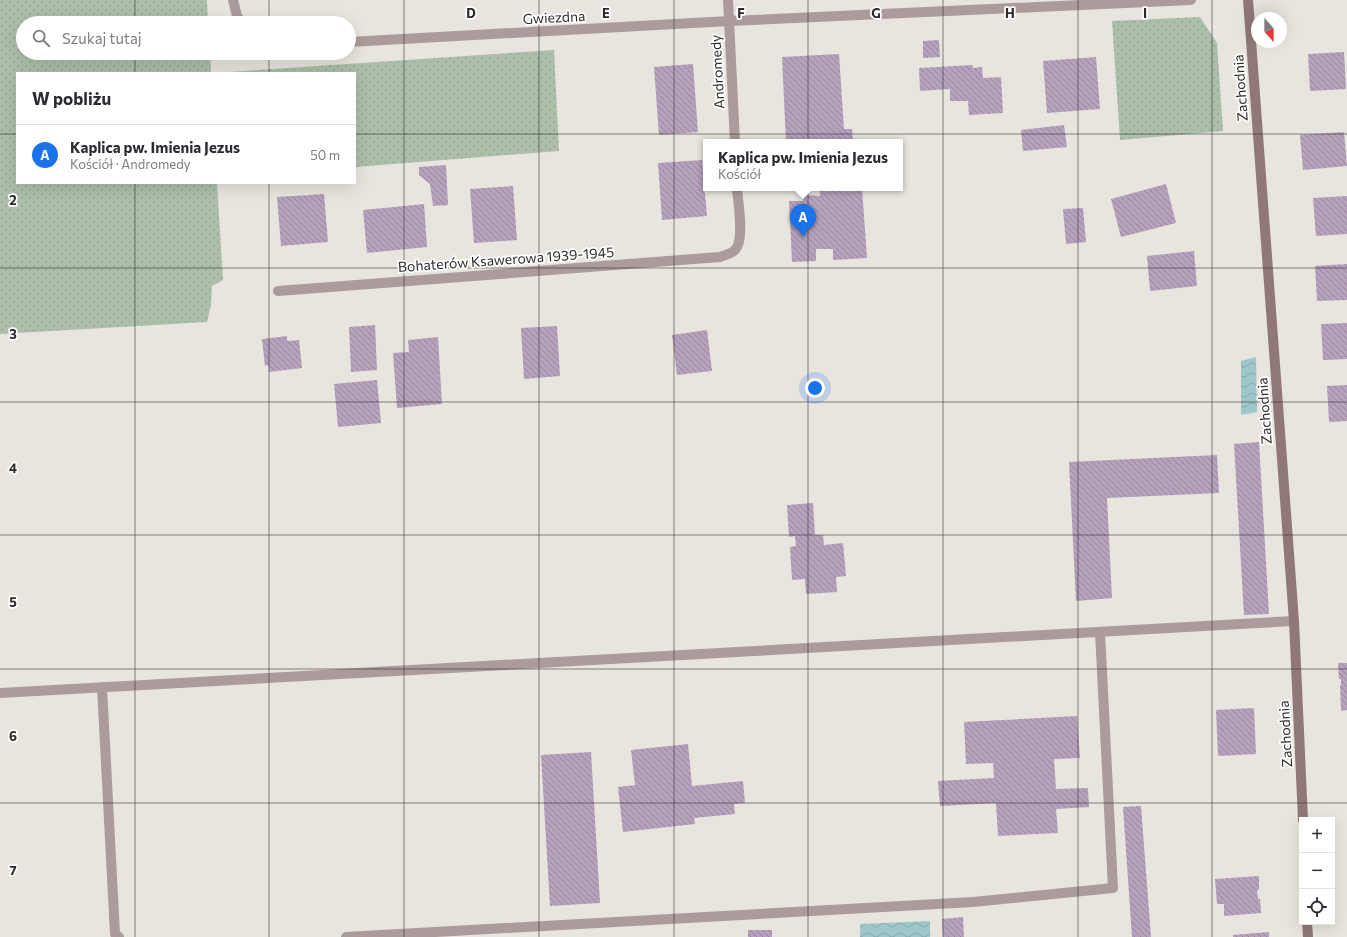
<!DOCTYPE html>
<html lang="pl">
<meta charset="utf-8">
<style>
:root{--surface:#fff;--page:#f2f2f3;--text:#2b2b33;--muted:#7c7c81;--line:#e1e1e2;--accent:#1a73e8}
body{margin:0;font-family:Commissioner,sans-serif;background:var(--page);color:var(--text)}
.controls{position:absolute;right:12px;bottom:12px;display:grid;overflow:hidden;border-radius:0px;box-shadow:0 4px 16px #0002}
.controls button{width:36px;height:36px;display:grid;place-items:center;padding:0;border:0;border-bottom:1px solid var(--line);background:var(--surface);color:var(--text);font:20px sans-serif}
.compass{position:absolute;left:1251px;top:12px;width:36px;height:36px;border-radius:50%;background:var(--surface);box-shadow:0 4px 16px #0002;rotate:159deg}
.you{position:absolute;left:815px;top:388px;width:14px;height:14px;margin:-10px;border:3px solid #fff;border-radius:50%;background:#1a73e8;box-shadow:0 0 0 6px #1a73e833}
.badge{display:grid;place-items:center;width:26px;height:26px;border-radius:50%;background:var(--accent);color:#fff;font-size:13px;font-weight:700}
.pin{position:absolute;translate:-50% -33px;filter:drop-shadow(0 1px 2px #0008)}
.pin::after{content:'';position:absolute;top:21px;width:14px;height:12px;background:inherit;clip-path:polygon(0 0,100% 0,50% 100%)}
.popup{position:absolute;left:703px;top:139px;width:200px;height:52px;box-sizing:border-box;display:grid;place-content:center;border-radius:0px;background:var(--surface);filter:drop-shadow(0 1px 3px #0005);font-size:13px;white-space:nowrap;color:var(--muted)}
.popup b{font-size:15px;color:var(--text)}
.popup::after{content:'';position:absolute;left:50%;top:100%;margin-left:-8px;border:8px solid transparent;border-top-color:var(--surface)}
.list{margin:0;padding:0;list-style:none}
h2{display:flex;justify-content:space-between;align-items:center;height:52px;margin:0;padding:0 16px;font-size:17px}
h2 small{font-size:13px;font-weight:400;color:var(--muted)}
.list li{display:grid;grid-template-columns:26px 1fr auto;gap:12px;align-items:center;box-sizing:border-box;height:60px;padding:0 16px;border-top:1px solid var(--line)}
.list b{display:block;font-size:15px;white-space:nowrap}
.list p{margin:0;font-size:13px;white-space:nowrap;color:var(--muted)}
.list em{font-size:13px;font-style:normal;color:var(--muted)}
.icon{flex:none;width:22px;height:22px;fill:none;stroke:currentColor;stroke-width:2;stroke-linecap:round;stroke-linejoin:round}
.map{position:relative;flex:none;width:1347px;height:937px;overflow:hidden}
.search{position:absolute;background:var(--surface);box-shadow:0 4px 16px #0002;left:16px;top:16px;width:340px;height:44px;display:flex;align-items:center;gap:10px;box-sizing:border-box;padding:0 14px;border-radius:22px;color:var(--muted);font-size:15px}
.panel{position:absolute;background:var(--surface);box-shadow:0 4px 16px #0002;left:16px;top:72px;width:340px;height:112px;border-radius:0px}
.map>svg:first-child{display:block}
</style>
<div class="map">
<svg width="1347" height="937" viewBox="0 0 1347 937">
<defs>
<pattern id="grass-dots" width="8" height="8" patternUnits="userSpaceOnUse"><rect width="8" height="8" fill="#adbfab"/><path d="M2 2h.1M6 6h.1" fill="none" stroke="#95a493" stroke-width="1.8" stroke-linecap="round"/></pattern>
<pattern id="water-waves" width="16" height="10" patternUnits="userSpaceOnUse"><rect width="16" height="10" fill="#9dc7c9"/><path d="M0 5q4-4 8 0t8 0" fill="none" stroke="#88abad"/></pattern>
<pattern id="building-back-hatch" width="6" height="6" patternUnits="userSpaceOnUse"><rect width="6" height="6" fill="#b7a2bd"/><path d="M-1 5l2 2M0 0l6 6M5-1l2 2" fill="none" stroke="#95849a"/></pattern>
</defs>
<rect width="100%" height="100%" fill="#e8e4de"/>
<path fill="url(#grass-dots)" d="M0 0H207L208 23H23V53H210L211 73H17V183H217L223 280 212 286 211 305 207 322 0 334Z
M1200 17 1217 43 1223 131 1120 140 1112 21Z
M554 50 559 151 355 167V73H214Z"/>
<path fill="url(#water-waves)" d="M1256 357 1257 412 1241 415V361Z
M930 921V937H860V924Z"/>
<path fill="url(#building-back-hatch)" d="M939 40 940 57 923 58V41Z
M1344 52 1346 89 1310 91 1308 54Z
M839 54 844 129H852L853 142H786L782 57Z
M1096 57 1100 109 1047 113 1043 61Z
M693 64 698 132 659 135 654 67Z
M972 65 973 68 982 67 983 78 1001 77 1003 113 969 115 968 101H950V89L920 91 919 68Z
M1064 125 1067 147 1023 151 1021 130Z
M1344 132 1347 166 1303 170 1300 135Z
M702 160 707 216 662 220 658 163Z
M446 165 448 205 433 206 430 184 419 175V167Z
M1166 184 1176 223 1121 237 1111 199Z
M513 186 517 240 474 243 470 189Z
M819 188H862L867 258 833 260V249H816V261L792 262 789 201H803L802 195 820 196Z
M324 194 328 242 281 246 277 197Z
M1347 196V234L1316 236 1313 198Z
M424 204 427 247 367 253 363 210Z
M1083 208 1086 242 1066 244 1063 209Z
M1194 251 1197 286 1150 291 1147 256Z
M1347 264V300L1317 301 1315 266Z
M1347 323V359L1323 360 1321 324Z
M375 325 377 370 351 372 349 327Z
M557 326 560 376 524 379 521 328Z
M707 330 712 371 677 375 672 335Z
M287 336V341L299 340 302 368 269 372 268 365 265 366 262 339Z
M438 337 442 404 397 408 393 353 409 352 408 340Z
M377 380 381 423 338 427 334 384Z
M1347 385V421L1329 422 1327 386Z
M1259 442 1269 614 1244 615 1234 444Z
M1217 455 1219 493 1107 498 1112 598 1076 601 1069 462Z
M813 503 815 535H823L824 545 843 543 846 576 836 577 837 592 806 594 805 579 792 580 790 547 796 546 795 536 789 537 787 505Z
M1338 663H1347V710L1341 711 1340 685H1341V679H1339Z
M1254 708 1256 754 1218 756 1216 710Z
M1077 716 1080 758 1054 759 1056 789 1088 788 1089 807 1056 809 1058 833 998 836 996 803 940 806 938 781 994 778 993 763 966 764 964 722Z
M688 744 692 786 743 781 745 803 734 804 735 814 694 818 695 824 623 832 618 787 635 785 631 750Z
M591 752 600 903 550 906 541 755Z
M1141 806 1151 937H1132L1123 807Z
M1259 876V890H1257L1258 899H1260L1261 913 1224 916V904H1217L1215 879Z
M963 917 964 937H943L942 919Z
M748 930H772V937H748Z
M1269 932V937H1233V935Z"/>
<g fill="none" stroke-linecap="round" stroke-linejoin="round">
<path stroke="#ac9b9b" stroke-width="10" d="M102 687 115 934 119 937
M0 693 1294 621
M346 937 973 902 1113 888 1100 632"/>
<path stroke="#ac9b9b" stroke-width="10" d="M233 0 237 16 242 23
M728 0 735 142
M349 42 729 21 1191 0
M278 291 720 257C725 255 731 254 735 250 745 240 738 203 737 188"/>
<path stroke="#907878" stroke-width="10" d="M1248 0 1294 621 1303 820
M1307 922 1308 937"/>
</g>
<path fill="none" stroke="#2d2b29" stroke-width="1" stroke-opacity="0.55" d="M135 0V23M269 0V23M404 0V937M539 0V937M674 0V937M808 0V937M943 0V937M1078 0V937M1212 0V937M135 53V73M269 53V73M0 134H17M355 134H1347M135 183V937M269 183V937M0 268H1347M0 402H1347M0 535H1347M0 669H1347M0 803H1347"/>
<g text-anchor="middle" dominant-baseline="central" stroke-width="3.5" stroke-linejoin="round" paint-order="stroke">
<g font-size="14" fill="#2d2b29" stroke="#fff">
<text transform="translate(554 17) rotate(-3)">Gwiezdna</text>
<text transform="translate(717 72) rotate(-93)">Andromedy</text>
<text transform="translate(1240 88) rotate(-94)">Zachodnia</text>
<text transform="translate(506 259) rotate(-4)">Bohaterów Ksawerowa 1939-1945</text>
<text transform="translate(1264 411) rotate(-94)">Zachodnia</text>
<text transform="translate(1285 734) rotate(-93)">Zachodnia</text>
</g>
</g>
<g font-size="13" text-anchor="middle" font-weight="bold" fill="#2d2b29" stroke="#fff" stroke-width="3.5" stroke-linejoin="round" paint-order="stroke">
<text x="471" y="18">D</text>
<text x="606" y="18">E</text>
<text x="741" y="18">F</text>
<text x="876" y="18">G</text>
<text x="1010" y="18">H</text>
<text x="1145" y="18">I</text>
<text x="13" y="205">2</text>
<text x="13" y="339">3</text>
<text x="13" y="473">4</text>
<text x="13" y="607">5</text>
<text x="13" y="741">6</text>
<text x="13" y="875">7</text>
</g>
</svg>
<div class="controls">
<button>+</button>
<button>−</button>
<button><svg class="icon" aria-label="locate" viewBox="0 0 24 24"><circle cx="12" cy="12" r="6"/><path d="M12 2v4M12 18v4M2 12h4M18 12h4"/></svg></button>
</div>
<svg class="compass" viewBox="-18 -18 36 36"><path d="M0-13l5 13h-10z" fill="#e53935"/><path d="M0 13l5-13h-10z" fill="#7c7c81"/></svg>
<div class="you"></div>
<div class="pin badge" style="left:803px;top:237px">A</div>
<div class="popup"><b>Kaplica pw. Imienia Jezus</b>Kościół</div>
<div class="search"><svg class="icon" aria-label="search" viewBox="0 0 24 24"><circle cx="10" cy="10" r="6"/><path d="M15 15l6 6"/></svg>Szukaj tutaj</div>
<section class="panel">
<h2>W pobliżu<small></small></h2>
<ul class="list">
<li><span class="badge">A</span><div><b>Kaplica pw. Imienia Jezus</b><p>Kościół · Andromedy</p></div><em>50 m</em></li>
</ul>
</section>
</div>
